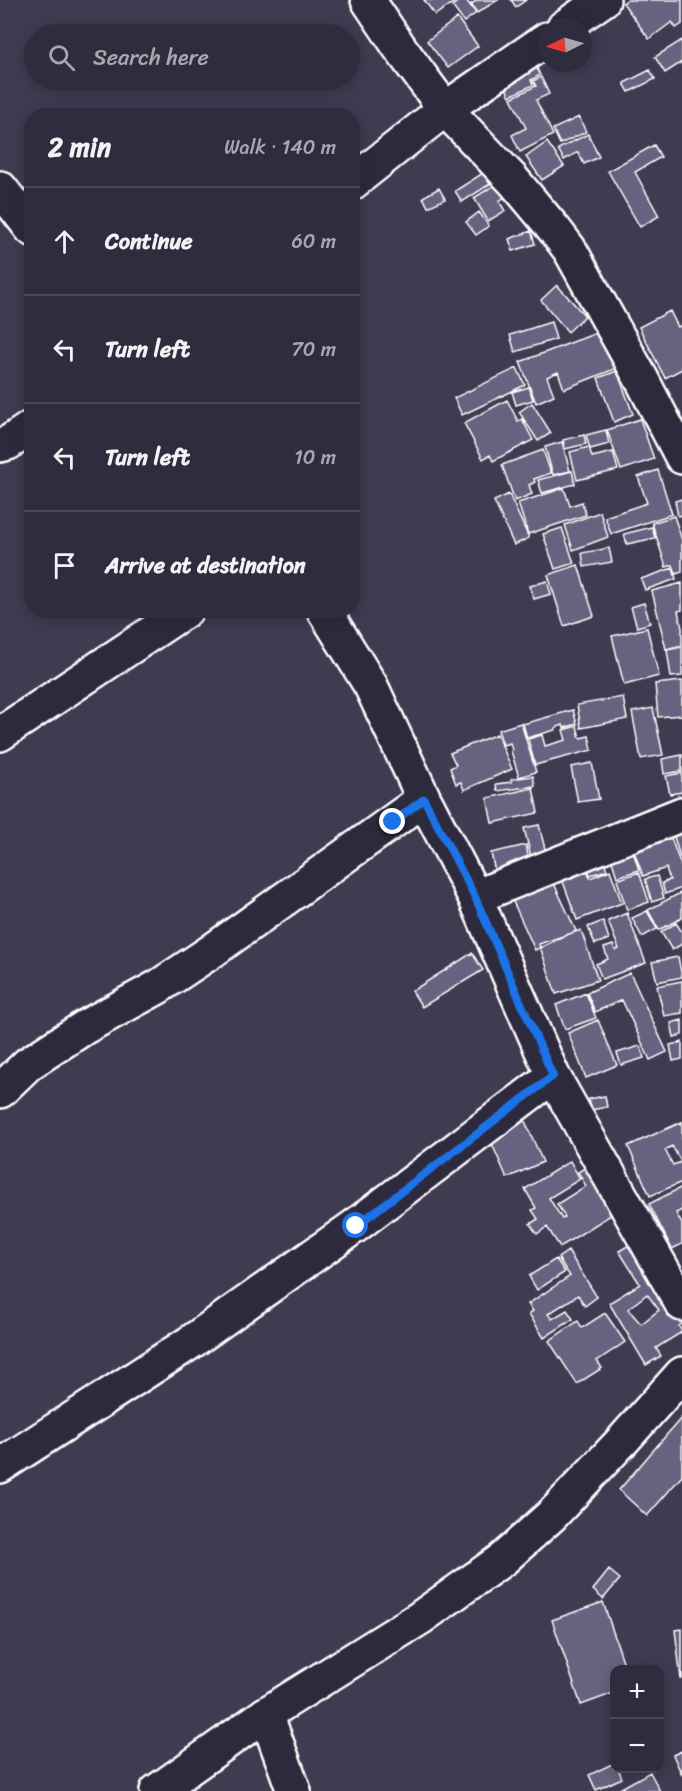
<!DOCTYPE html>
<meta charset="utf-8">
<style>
:root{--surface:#2f2c3d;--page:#3b3848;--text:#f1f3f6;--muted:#a7a7b0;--line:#4a4857}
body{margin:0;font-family:Sriracha,sans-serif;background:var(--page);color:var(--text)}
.controls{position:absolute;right:18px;bottom:18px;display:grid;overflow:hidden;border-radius:12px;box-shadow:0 3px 15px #0003}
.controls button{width:54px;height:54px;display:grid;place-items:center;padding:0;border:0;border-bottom:2px solid var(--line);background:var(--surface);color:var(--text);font:30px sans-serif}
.compass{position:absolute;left:538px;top:18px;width:54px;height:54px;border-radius:50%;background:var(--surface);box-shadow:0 3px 15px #0003;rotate:265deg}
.stop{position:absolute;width:18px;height:18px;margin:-14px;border:4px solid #1a73e8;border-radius:50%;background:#fff}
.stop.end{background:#1a73e8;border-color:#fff;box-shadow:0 2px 6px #0008}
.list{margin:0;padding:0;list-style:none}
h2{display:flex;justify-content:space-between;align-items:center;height:78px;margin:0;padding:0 24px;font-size:26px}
h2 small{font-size:20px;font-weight:400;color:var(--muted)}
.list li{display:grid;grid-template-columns:39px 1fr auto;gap:18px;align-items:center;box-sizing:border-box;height:108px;padding:0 24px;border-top:2px solid var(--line)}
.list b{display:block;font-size:22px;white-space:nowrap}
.list em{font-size:20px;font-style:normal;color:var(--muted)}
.icon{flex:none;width:33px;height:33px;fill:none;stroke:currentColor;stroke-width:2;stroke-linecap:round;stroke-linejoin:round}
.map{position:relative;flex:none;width:682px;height:1791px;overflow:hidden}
.search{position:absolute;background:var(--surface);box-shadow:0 3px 15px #0003;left:24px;top:24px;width:336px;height:66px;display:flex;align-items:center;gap:15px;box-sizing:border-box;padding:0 21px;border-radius:33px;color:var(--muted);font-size:22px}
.panel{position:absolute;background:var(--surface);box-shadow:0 3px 15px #0003;left:24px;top:108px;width:336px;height:510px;border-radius:24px}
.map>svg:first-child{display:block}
</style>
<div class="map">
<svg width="682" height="1791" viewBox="0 0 682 1791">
<rect width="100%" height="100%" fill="#3f3b51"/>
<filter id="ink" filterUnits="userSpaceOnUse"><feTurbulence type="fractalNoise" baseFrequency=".0167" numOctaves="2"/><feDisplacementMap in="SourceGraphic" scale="12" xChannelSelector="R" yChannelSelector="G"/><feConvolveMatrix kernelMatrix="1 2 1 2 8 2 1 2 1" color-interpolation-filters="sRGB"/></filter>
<g filter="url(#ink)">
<path fill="#65647f" stroke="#fff" stroke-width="1.5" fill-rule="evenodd" d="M424 0H457L435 15Z
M460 0H466L476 13 464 22 452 6Z
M478 0H498L477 13 471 4Z
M511 0H526L516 7Z
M627 0H682V24L676 28 672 22 649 39 623 3Z
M457 18 478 46 448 68 427 41Z
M682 40V62L665 73 655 57Z
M535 64 540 75 531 80 533 85 510 96 502 80Z
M650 70 655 79 629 92 624 83Z
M541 77 549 94 536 100 553 135 520 152 512 135 526 128 511 98 536 86 533 81Z
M579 117 586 132 560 144 553 129Z
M588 134 599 157 584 164 578 152 564 160 558 149Z
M547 142 564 166 542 180 526 157Z
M654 145 661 157 635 172 659 216 640 227 608 171Z
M483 173 490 184 462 202 455 191Z
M496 184 505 197 499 201 505 211 488 221 474 198Z
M439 188 445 199 428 207 423 197Z
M479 212 489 226 476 235 466 222Z
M531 231 535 244 513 251 509 239Z
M557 285 585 316 568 332 541 300Z
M670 311 678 327 682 325V369L665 378 639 327Z
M551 322 556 339 515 352 510 335Z
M607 329 622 366 564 389 558 372 547 377 554 395 536 403 520 362Z
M517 368 525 385 462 415 454 398Z
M617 371 633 414 614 422 598 378Z
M529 387 533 400 516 405 512 392Z
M507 400 518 421 522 419 533 440 493 461 490 455 483 459 464 423Z
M532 403 551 433 538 441 519 412Z
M640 419 654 459 621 470 607 430Z
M606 430 609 444 590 449 586 435Z
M584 435 586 444 565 449 563 440Z
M562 442 570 471 553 475 545 447Z
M589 447 592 457 613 452 618 470 577 480 570 452Z
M543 450 551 473 534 479 535 482 529 485 532 494 515 501 502 465Z
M658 470 672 514 611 534 605 517 647 503 638 477Z
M572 471 575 484 542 493 538 480Z
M564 488 570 506 582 502 586 515 528 534 518 503Z
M509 494 529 538 514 545 494 501Z
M682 499V515L678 516 675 501Z
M600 512 608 537 573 550 565 525Z
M674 516 682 540V572L676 574 673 565 666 567 652 523Z
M652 527 655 538 627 544 624 534Z
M562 528 574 563 555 569 543 534Z
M609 548 612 562 584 567 582 553Z
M578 565 594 616 564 626 548 575Z
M673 568 676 579 645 590 641 579Z
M547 581 551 594 534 599 530 586Z
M682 583V610L678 611 682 628V645L666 649 652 591Z
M644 603 650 623 637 627 631 607Z
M647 628 659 676 624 685 612 636Z
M682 647V676L671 677 667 650Z
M682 681V715L658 717 655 684Z
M623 697 627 719 581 728 577 705Z
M653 708 663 755 641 759 632 712Z
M573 710 577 724 564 728 563 725 555 728V730L527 738 523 724Z
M521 723 536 772 519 777 511 751 512 750 510 743 503 745 498 730Z
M577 726 580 738 589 736 592 750 535 765 528 739 542 735 545 746 566 740 563 730Z
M497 734 512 769 464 790 461 782 456 784 450 768 456 765 450 753Z
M682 755V771L664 774 662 759Z
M592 763 599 799 578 802 571 767Z
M682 773V792L670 794 666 776Z
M533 776 535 786 497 791 496 784 512 782 511 779Z
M533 788 538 813 492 823 487 798Z
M682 823V857H680L671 827Z
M539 825 547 857 532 861 524 828Z
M668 830 682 868V888L665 894 662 883 670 880 666 868 643 876 631 843Z
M526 845 530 865 495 872 491 853Z
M631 845 639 870 617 877 609 852Z
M601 854 607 870 590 875 585 860Z
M587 869 590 878 610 870 622 903 577 920 562 879Z
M639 872 649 902 627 910 617 880Z
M657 876 664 898 652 902 645 879Z
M551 877 576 931 535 950 510 895Z
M682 892V918L659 930 648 910Z
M647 911 657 929 642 937 632 918Z
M627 913 646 963 602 979 596 964 608 959 604 948 613 945 615 950 619 949 608 921Z
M603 921 609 939 595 944 588 927Z
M676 923 682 932V944L672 950 661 932Z
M581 930 598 980 556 994 539 944Z
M472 953 483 970 422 1007 412 991Z
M678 957 682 977 657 982 652 962Z
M630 973 667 1052 650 1060 622 1000 595 1012 587 993Z
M682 981V1013L664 1016 657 986Z
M586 993 596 1018 565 1029 556 1005Z
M598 1020 617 1065 586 1078 568 1033Z
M682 1020V1035L674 1037 671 1023Z
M682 1042V1059L673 1061 670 1045Z
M640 1046 644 1058 621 1065 617 1053Z
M605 1096 607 1107 591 1110 589 1099Z
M524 1119 543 1162 507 1178 488 1135Z
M682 1122V1182L650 1196 628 1146ZM672 1146 681 1162 673 1165 665 1150Z
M570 1161 580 1179 549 1198 562 1219 565 1217 557 1204 586 1186 578 1172 594 1162 622 1208 560 1247 547 1227 537 1234 530 1224 538 1219 532 1210 536 1208 525 1189Z
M682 1187V1210L676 1213 682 1224V1244L672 1249 649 1204Z
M638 1240 682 1314V1324L679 1326 682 1332 656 1348 661 1356 646 1365 609 1303 640 1284 619 1251Z
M568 1251 597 1297 585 1306 578 1295 548 1314 552 1319 567 1310 573 1319 544 1338 529 1314 533 1311 528 1304 570 1276 558 1258Z
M556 1259 565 1272 537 1290 529 1276Z
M647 1294 659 1310 641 1324 628 1309Z
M605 1313 625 1342 597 1361 602 1368 577 1384 549 1341 578 1321 582 1328Z
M682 1417V1476L647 1516 619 1490Z
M609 1570 620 1579 603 1599 593 1590Z
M603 1602 626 1670H614V1693L581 1705 552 1620Z
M682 1629V1679H681L675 1630Z
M682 1751V1775L673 1755Z
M614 1763V1768H618L622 1778 596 1790 589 1775Z
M650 1772 660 1791H616Z"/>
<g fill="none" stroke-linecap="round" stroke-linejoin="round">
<defs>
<path id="street" d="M368 0 400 48 445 109 513 180 554 229 570 250 642 380 682 457
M564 27 603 0
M352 183 445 109 547 39
M0 188 32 229
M0 445 8 443 32 427
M324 610 371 686 424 799 475 897 553 1076 682 1304
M0 734 186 610
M475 897 682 814
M0 1091 28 1064 85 1027 158 987 212 951 424 799
M0 1466 191 1342 355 1226 553 1076
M266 1714 294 1791"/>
<path id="secondary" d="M157 1791 266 1714 420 1618 503 1559 552 1515 624 1439 682 1374"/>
</defs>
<use href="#street" stroke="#fff" stroke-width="38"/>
<use href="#secondary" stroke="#fff" stroke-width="38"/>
<use href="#street" stroke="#2f2a3d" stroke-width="33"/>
<use href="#secondary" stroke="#2f2a3d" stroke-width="33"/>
</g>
</g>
<g fill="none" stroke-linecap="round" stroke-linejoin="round" filter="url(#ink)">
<path stroke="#1a73e8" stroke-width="8" d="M356 1226 553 1076 475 897 424 799 393 822"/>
</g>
</svg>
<div class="controls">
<button>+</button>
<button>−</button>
</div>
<svg class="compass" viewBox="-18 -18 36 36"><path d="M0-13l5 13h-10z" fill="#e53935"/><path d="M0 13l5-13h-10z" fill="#a7a7b0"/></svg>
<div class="stop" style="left:356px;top:1226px"></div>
<div class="stop end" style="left:393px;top:822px"></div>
<div class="search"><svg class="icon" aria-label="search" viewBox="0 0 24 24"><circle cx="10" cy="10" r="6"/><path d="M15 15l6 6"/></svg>Search here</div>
<section class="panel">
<h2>2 min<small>Walk · 140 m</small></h2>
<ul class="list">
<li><svg class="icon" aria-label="ahead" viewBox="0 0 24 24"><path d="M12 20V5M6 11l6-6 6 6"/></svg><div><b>Continue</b></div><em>60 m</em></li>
<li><svg class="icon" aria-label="left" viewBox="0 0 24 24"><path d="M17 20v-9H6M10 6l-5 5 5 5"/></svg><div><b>Turn left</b></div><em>70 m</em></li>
<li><svg class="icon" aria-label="left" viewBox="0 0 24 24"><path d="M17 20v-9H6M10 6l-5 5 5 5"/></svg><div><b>Turn left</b></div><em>10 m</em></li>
<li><svg class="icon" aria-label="arrive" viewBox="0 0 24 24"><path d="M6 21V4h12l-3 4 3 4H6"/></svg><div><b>Arrive at destination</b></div></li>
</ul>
</section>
</div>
